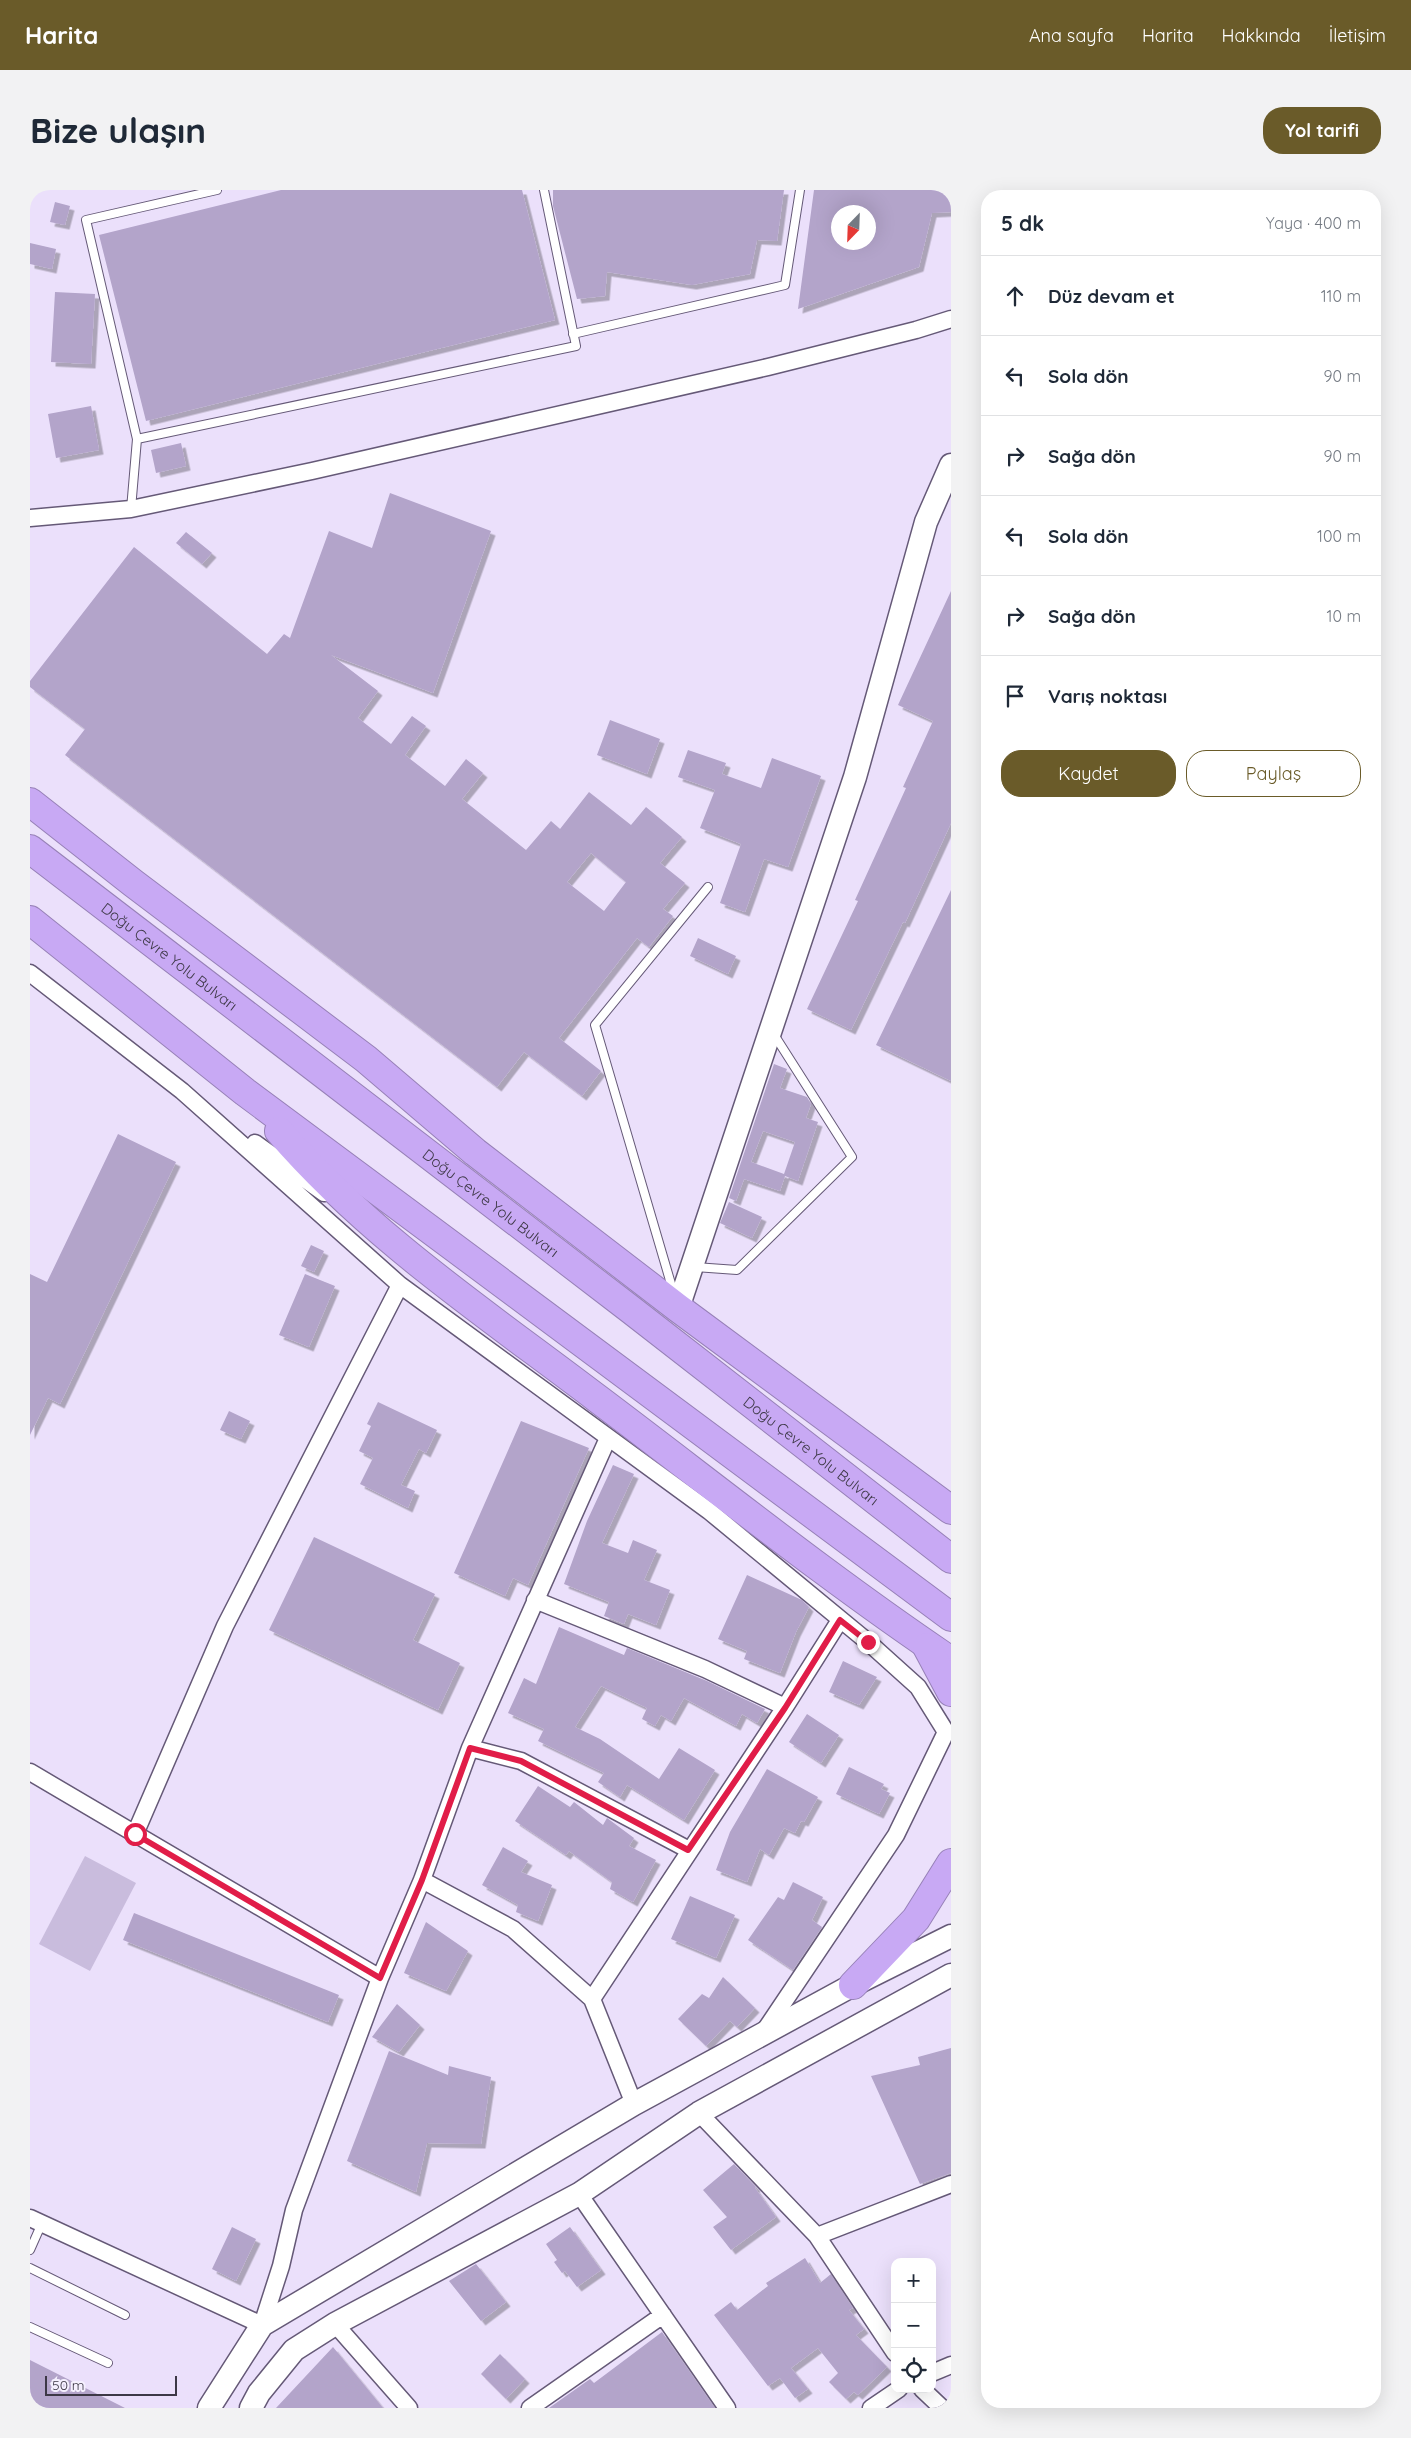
<!DOCTYPE html>
<html lang="tr">
<meta charset="utf-8">
<style>
:root{--surface:#fff;--page:#f2f2f3;--text:#1f2937;--muted:#747a83;--line:#e0e1e3;--accent:#6a5b29}
body{margin:0;font-family:Quicksand,sans-serif;background:var(--page);color:var(--text)}
.controls{position:absolute;right:15px;bottom:15px;display:grid;overflow:hidden;border-radius:10px;box-shadow:0 5px 20px #0002}
.controls button{width:45px;height:45px;display:grid;place-items:center;padding:0;border:0;border-bottom:1px solid var(--line);background:var(--surface);color:var(--text);font:25px sans-serif}
.compass{position:absolute;left:801px;top:15px;width:45px;height:45px;border-radius:50%;background:var(--surface);box-shadow:0 5px 20px #0002;rotate:203deg}
.scale{position:absolute;left:15px;bottom:12px;width:132px;box-sizing:border-box;padding-left:5px;border:2px solid #3d3846;border-top:0;font-size:14px;line-height:18px;white-space:nowrap;color:#3d3846;-webkit-text-stroke:4px #f5f0fe;paint-order:stroke}
.stop{position:absolute;width:15px;height:15px;margin:-11px;border:4px solid #e11d48;border-radius:50%;background:#fff}
.stop.end{background:#e11d48;border-color:#fff;box-shadow:0 1px 5px #0008}
.list{margin:0;padding:0;list-style:none}
h2{display:flex;justify-content:space-between;align-items:center;height:65px;margin:0;padding:0 20px;font-size:21px}
h2 small{font-size:16px;font-weight:400;color:var(--muted)}
.list li{display:grid;grid-template-columns:32px 1fr auto;gap:15px;align-items:center;box-sizing:border-box;height:80px;padding:0 20px;border-top:1px solid var(--line)}
.list b{display:block;font-size:19px;white-space:nowrap}
.list em{font-size:16px;font-style:normal;color:var(--muted)}
.actions{display:flex;gap:10px;padding:15px 20px}
.actions a{flex:1;padding:11px 0;border:1px solid var(--accent);border-radius:20px;text-align:center;font-size:18px;color:var(--accent)}
.actions .main{background:var(--accent);color:#fff}
.icon{flex:none;width:28px;height:28px;fill:none;stroke:currentColor;stroke-width:2;stroke-linecap:round;stroke-linejoin:round}
.map{position:relative;flex:none;width:921px;height:2218px;overflow:hidden;border-radius:20px}
header{display:flex;align-items:center;gap:30px;box-sizing:border-box;height:70px;padding:0 25px;background:var(--accent);color:#fff}
header strong{font-size:24px}
nav{display:flex;gap:28px;margin-inline-start:auto;font-size:18px}
.intro{display:flex;align-items:center;justify-content:space-between;box-sizing:border-box;height:120px;padding:0 30px}
h1{margin:0;font-size:35px}
.button{padding:12px 22px;border-radius:20px;background:var(--accent);color:#fff;font-size:18px;font-weight:700}
main{display:flex;gap:30px;padding:0 30px}
aside{flex:1;background:var(--surface);border-radius:20px;box-shadow:0 5px 20px #0002}
.map>svg:first-child{display:block}
</style>
<header>
<strong>Harita</strong>
<nav><a>Ana sayfa</a><a>Harita</a><a>Hakkında</a><a>İletişim</a></nav>
</header>
<div class="intro"><h1>Bize ulaşın</h1><a class="button">Yol tarifi</a></div>
<main>
<div class="map">
<svg width="921" height="2218" viewBox="0 0 921 2218">
<defs>
<filter id="shadow"><feDropShadow dx="4.5" dy="4.5" stdDeviation="0" flood-color="#0004"/></filter>
</defs>
<rect width="100%" height="100%" fill="#ebe0fb"/>
<path fill="#c9bcdd" d="M55 1666 106 1693 60 1781 9 1754Z"/>
<path fill="#b3a4ca" fill-rule="evenodd" filter="url(#shadow)" d="M251 0H492L525 130 116 231 69 45Z
M523 0H754L747 51 727 50 720 84 662 95 577 82 575 106 547 109 523 16Z
M784 0H921V22L902 23 889 77 768 119ZM808 22H838V52H808Z
M25 12 40 16 35 35 20 32Z
M0 53 26 59 22 79 0 74Z
M25 102 65 104 61 174 21 172Z
M61 216 69 260 26 268 18 224Z
M151 253 156 276 126 283 121 260Z
M360 303 461 341 403 503 301 465 348 501 328 528 361 554 382 526 396 536 375 565 415 596 436 569 453 583 432 609 496 660 521 631 530 639 559 602 601 635 616 617 652 647 630 673 655 693 633 719 643 726 619 757 607 748 529 848 571 881 552 906 494 862 467 897 35 565 55 539 0 497V491L104 357 237 464 254 444 260 448 299 341 342 358ZM561 663 596 692 574 721 537 692Z
M156 342 182 363 172 374 146 353Z
M921 401V633L875 733 873 732 821 840 777 819 828 711 825 710 876 598 873 597 903 531 868 515Z
M580 530 630 549 617 584 567 565Z
M658 560 696 573 692 584 731 598 742 568 791 586 758 677 734 669 715 722 690 713 711 654 670 638 685 600 648 587Z
M921 700V891L846 855Z
M668 748 706 766 698 784 660 766Z
M744 874 757 879 750 898 777 907 781 914 776 928 788 932 768 991 755 986 750 1001 714 989 706 1011 699 1008ZM733 941 765 952 754 984 721 972Z
M88 944 146 972 30 1214 18 1208 0 1245V1084L17 1092Z
M699 1012 732 1027 722 1048 690 1033Z
M281 1055 294 1061 284 1082 271 1076Z
M275 1084 305 1096 279 1157 249 1145Z
M348 1212 407 1240 396 1263 389 1259 371 1295 385 1301 378 1318 330 1294 343 1268 329 1261 341 1236 337 1234Z
M199 1221 220 1231 211 1249 190 1240Z
M491 1231 559 1258 498 1395 483 1388 475 1406 424 1383Z
M583 1275 604 1284 572 1353 598 1363 603 1350 627 1360 614 1390 640 1400 626 1435 598 1424 594 1434 574 1426 579 1412 534 1394 557 1331Z
M284 1347 405 1404 383 1450 430 1473 408 1520 239 1440Z
M717 1385 772 1410 779 1417 766 1442 750 1483 714 1469 717 1461 688 1449Z
M529 1437 594 1465 597 1458 677 1491 735 1519 727 1533 712 1524 706 1536 654 1508 641 1531 631 1525 625 1536 612 1529 617 1518 571 1496 545 1537 570 1549 629 1589 649 1558 685 1580 654 1630 597 1595 590 1607 568 1592 574 1583 508 1551 514 1539 478 1523 494 1488 506 1494Z
M813 1471 847 1487 829 1515 799 1502Z
M777 1524 809 1545 791 1573 759 1552Z
M819 1577 854 1594 851 1599 860 1603 849 1624 806 1604Z
M737 1579 788 1607 774 1632 771 1631 765 1643 754 1638 739 1665 730 1659 717 1692 686 1680 700 1642Z
M508 1596 540 1617 544 1612 573 1635 577 1628 604 1648 599 1656 626 1670 603 1712 580 1699 582 1692 539 1661 536 1665 485 1631Z
M473 1657 498 1671 491 1682 522 1695 508 1731 486 1722 488 1715 452 1695Z
M763 1692 793 1707 782 1730 792 1737 763 1780 718 1750 748 1707 754 1710Z
M660 1706 705 1725 686 1768 641 1749Z
M104 1723 309 1805 298 1832 93 1750Z
M396 1732 438 1761 416 1801 374 1783Z
M693 1787 725 1818 707 1837 700 1831 676 1856 648 1829 672 1804 679 1808Z
M367 1814 390 1835 369 1862 342 1847Z
M921 1858V1983L890 1994 841 1886 890 1875 888 1867Z
M359 1861 418 1885 419 1876 461 1887 451 1954 397 1953 386 2002 317 1971Z
M704 1974 726 1997 725 1998 746 2027 701 2060 683 2037 697 2027 673 2000Z
M202 2037 226 2049 206 2091 182 2079Z
M540 2037 571 2080 547 2097 535 2081 532 2083 524 2072 527 2070 516 2054Z
M775 2068 790 2093 801 2084 823 2118 819 2120 834 2139 826 2145 857 2177 828 2205 824 2202 816 2209 799 2192 808 2183 788 2158 761 2178 778 2199 765 2208 750 2188 738 2196 684 2125 701 2112 707 2120 738 2096 736 2093Z
M446 2074 476 2112 451 2131 419 2091Z
M632 2142 685 2218H519L560 2189 564 2193Z
M303 2157 353 2218H246Z
M470 2164 495 2189 476 2209 451 2184Z
M0 2170 95 2218H0Z"/>
<g fill="none" stroke-linecap="round" stroke-linejoin="round">
<defs>
<path id="lane" d="M543 144 755 95 770 0
M107 249 546 156 514 0
M101 319 107 249 56 30 187 0
M665 1077 707 1080 822 967 743 843
M644 1104 565 835 678 697
M0 2060 12 2033
M0 2078 95 2125
M0 2137 78 2173"/>
<path id="street" d="M0 328 101 319 282 281 738 177 886 140 921 129
M0 783 152 901 370 1095 679 1321 838 1452 888 1497 916 1542 866 1645 733 1843
M225 953 294 1003
M505 1410 675 1479 755 1517
M440 1558 491 1571 659 1660
M0 1582 350 1788
M105 1644 195 1436 370 1095
M392 1690 483 1739 562 1809 755 1517 810 1430
M562 1809 604 1914
M669 1923 787 2046 865 2163
M549 2004 697 2218
M0 2028 232 2135 251 2076 264 2020 350 1788 392 1690 440 1558 578 1248
M787 2046 921 1994
M305 2134 379 2218
M902 2183 921 2175
M892 2199 912 2218
M500 2218 633 2125
M841 2218 869 2199"/>
<path id="secondary" d="M648 1118 825 587 896 332 921 275
M179 2218 232 2135 604 1914 823 1795 921 1746
M221 2218 229 2203 264 2160 305 2134 549 2004 669 1923 921 1785"/>
<g id="highway">
<path d="M0 612 103 693 336 869 445 962 648 1118 921 1320"/>
<path id="s1" d="M0 659 600 1119 921 1369"/>
<path d="M0 730 215 902 921 1427"/>
<path d="M249 941C340 1047 458 1125 568 1209 685 1297 799 1389 921 1471"/>
<path d="M897 1457 921 1502"/>
<path d="M823 1795 886 1729 921 1673"/>
</g>
</defs>
<use href="#lane" stroke="#655977" stroke-width="10"/>
<use href="#street" stroke="#655977" stroke-width="19"/>
<use href="#secondary" stroke="#655977" stroke-width="25"/>
<use href="#highway" stroke="#9781b7" stroke-width="30"/>
<use href="#lane" stroke="#fff" stroke-width="8"/>
<use href="#street" stroke="#fff" stroke-width="16"/>
<use href="#secondary" stroke="#fff" stroke-width="22"/>
<use href="#highway" stroke="#c8a9f4" stroke-width="28"/>
</g>
<g fill="none" stroke-linecap="round" stroke-linejoin="round">
<path stroke="#e11d48" stroke-width="6" d="M105 1644 350 1788 392 1690 440 1558 491 1571 658 1660 755 1518 810 1430 838 1452"/>
</g>
<g text-anchor="middle" dominant-baseline="central" stroke-width="4.5" stroke-linejoin="round" paint-order="stroke">
<g font-size="15" fill="#3d3846" stroke="#f5f0fe">
<text stroke="none"><textPath href="#s1" startOffset="176">Doğu Çevre Yolu Bulvarı</textPath></text>
<text stroke="none"><textPath href="#s1" startOffset="581">Doğu Çevre Yolu Bulvarı</textPath></text>
<text stroke="none"><textPath href="#s1" startOffset="986">Doğu Çevre Yolu Bulvarı</textPath></text>
</g>
</g>
</svg>
<div class="controls">
<button>+</button>
<button>−</button>
<button><svg class="icon" aria-label="locate" viewBox="0 0 24 24"><circle cx="12" cy="12" r="6"/><path d="M12 2v4M12 18v4M2 12h4M18 12h4"/></svg></button>
</div>
<svg class="compass" viewBox="-18 -18 36 36"><path d="M0-13l5 13h-10z" fill="#e53935"/><path d="M0 13l5-13h-10z" fill="#747a83"/></svg>
<div class="scale">50 m</div>
<div class="stop" style="left:105px;top:1644px"></div>
<div class="stop end" style="left:838px;top:1452px"></div>
</div>
<aside>
<h2>5 dk<small>Yaya · 400 m</small></h2>
<ul class="list">
<li><svg class="icon" aria-label="ahead" viewBox="0 0 24 24"><path d="M12 20V5M6 11l6-6 6 6"/></svg><div><b>Düz devam et</b></div><em>110 m</em></li>
<li><svg class="icon" aria-label="left" viewBox="0 0 24 24"><path d="M17 20v-9H6M10 6l-5 5 5 5"/></svg><div><b>Sola dön</b></div><em>90 m</em></li>
<li><svg class="icon" aria-label="right" viewBox="0 0 24 24"><path d="M7 20v-9h11M14 6l5 5-5 5"/></svg><div><b>Sağa dön</b></div><em>90 m</em></li>
<li><svg class="icon" aria-label="left" viewBox="0 0 24 24"><path d="M17 20v-9H6M10 6l-5 5 5 5"/></svg><div><b>Sola dön</b></div><em>100 m</em></li>
<li><svg class="icon" aria-label="right" viewBox="0 0 24 24"><path d="M7 20v-9h11M14 6l5 5-5 5"/></svg><div><b>Sağa dön</b></div><em>10 m</em></li>
<li><svg class="icon" aria-label="arrive" viewBox="0 0 24 24"><path d="M6 21V4h12l-3 4 3 4H6"/></svg><div><b>Varış noktası</b></div></li>
</ul>
<div class="actions"><a class="main">Kaydet</a><a>Paylaş</a></div>
</aside>
</main>
